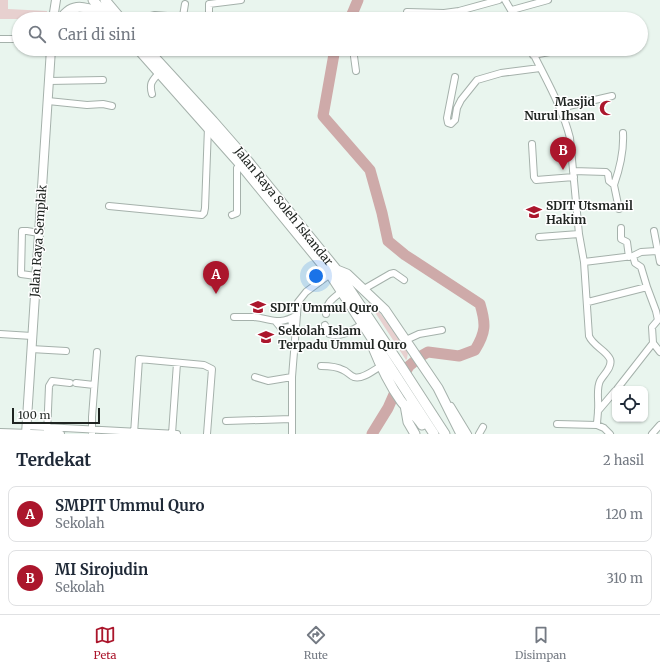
<!DOCTYPE html>
<html lang="id">
<style>
:root{--surface:#fff;--page:#f2f2f3;--text:#1f2937;--muted:#747a83;--line:#e0e1e3;--accent:#ab162c}
body{margin:0;font-family:Merriweather,serif;background:var(--page);color:var(--text)}
.controls{position:absolute;right:12px;bottom:12px;display:grid;overflow:hidden;border-radius:8px;box-shadow:0 1px 3px #0004}
.controls button{width:36px;height:36px;display:grid;place-items:center;padding:0;border:0;border-bottom:1px solid var(--line);background:var(--surface);color:var(--text);font:20px sans-serif}
.scale{position:absolute;left:12px;bottom:10px;width:88px;box-sizing:border-box;padding-left:4px;border:2px solid #1f2421;border-top:0;font-size:11px;line-height:14px;white-space:nowrap;color:#1f2421;-webkit-text-stroke:3px #fff;paint-order:stroke}
.you{position:absolute;left:316px;top:276px;width:14px;height:14px;margin:-10px;border:3px solid #fff;border-radius:50%;background:#1a73e8;box-shadow:0 0 0 6px #1a73e833}
.badge{display:grid;place-items:center;width:26px;height:26px;border-radius:50%;background:var(--accent);color:#fff;font-size:13px;font-weight:700}
.pin{position:absolute;translate:-50% -33px;filter:drop-shadow(0 1px 2px #0008)}
.pin::after{content:'';position:absolute;top:21px;width:14px;height:12px;background:inherit;clip-path:polygon(0 0,100% 0,50% 100%)}
.list{margin:0;padding:0;list-style:none}
h2{display:flex;justify-content:space-between;align-items:center;height:52px;margin:0;padding:0 16px;font-size:17px}
h2 small{font-size:13px;font-weight:400;color:var(--muted)}
.list li{display:grid;grid-template-columns:26px 1fr auto;gap:12px;align-items:center;box-sizing:border-box;height:56px;margin:0 8px 8px;padding:0 8px;border:1px solid var(--line);border-radius:8px}
.list b{display:block;font-size:15px;white-space:nowrap}
.list p{margin:0;font-size:13px;white-space:nowrap;color:var(--muted)}
.list em{font-size:13px;font-style:normal;color:var(--muted)}
.icon{flex:none;width:22px;height:22px;fill:none;stroke:currentColor;stroke-width:2;stroke-linecap:round;stroke-linejoin:round}
.map{position:relative;flex:none;width:660px;height:434px;overflow:hidden}
.search{position:absolute;background:var(--surface);box-shadow:0 1px 3px #0004;left:12px;right:12px;top:12px;height:44px;display:flex;align-items:center;gap:10px;box-sizing:border-box;padding:0 14px;border-radius:22px;color:var(--muted);font-size:15px}
.sheet{height:180px;background:var(--surface)}
nav{display:flex;justify-content:space-around;align-items:center;box-sizing:border-box;height:56px;border-top:1px solid var(--line);background:var(--surface);font-size:11px;color:var(--muted)}
nav a{display:grid;justify-items:center;gap:2px}
nav .on{color:var(--accent)}
.map>svg:first-child{display:block}
</style>
<div class="map">
<svg width="660" height="434" viewBox="0 0 660 434">
<rect width="100%" height="100%" fill="#e9f5ee"/>
<path fill="#e7d0cf" d="M0 0H8V9L47 11 46 19H0Z
M369 299 410 351 408 352 407 359 406 360 367 300Z"/>
<g fill="none" stroke-linecap="round" stroke-linejoin="round">
<path stroke="#ceaaa9" stroke-width="11" d="M350 19 358 0
M336 49 334 54 323 116 370 170 382 213 388 241 405 255 480 304C486 324 486 332 475 350L459 356 428 352 421 356 409 366 399 383 388 408 372 434"/>
<defs>
<path id="minor" d="M505 0 516 19
M512 10 548 0
M459 11V19
M407 12 444 13 459 11 499 0
M150 19 151 16 155 15 204 19
M184 19 183 16 185 4
M206 19 209 15V4L241 0
M0 39H19
M353 49 356 71
M531 49C545 78 562 106 570 138L579 234 584 262 589 336C593 346 606 350 610 359 613 367 603 375 600 381 596 389 599 401 598 410 598 415 597 420 597 425
M533 55 566 49
M455 77 447 118 448 123 451 124 455 120 457 108 461 100 477 80 501 73 540 68
M49 81 103 80
M152 94C149 83 152 81 159 73
M48 101 87 105 103 104 112 106
M560 108 612 96
M532 144 534 177 536 180 574 177
M573 171 606 172 608 174 609 181 614 185 619 209
M614 185C620 168 624 151 623 133
M109 206 202 215 204 213 205 208 208 127
M232 215 237 213V168L240 164
M621 228V239L627 242 629 257
M654 231 660 262
M539 237 579 234
M633 256 641 252 657 251
M584 262 633 256 635 263 641 267 647 287
M36 276 21 274 22 231H27L39 233
M364 289 390 274 394 273 404 280
M588 302 647 287 656 311 658 320 652 327 653 343 617 389
M326 314C326 302 333 299 341 292
M234 317C241 317 247 317 254 317 273 319 278 326 297 315
M276 322 281 328 290 327 292 325 291 319
M325 325 329 334C343 338 351 330 363 324
M0 334 32 336
M406 340 419 334 442 330
M653 343 660 352
M31 349 66 351
M321 366C328 366 336 366 343 370 347 371 350 376 354 377 362 380 374 370 381 366
M255 377 268 381 292 377
M76 383 94 385
M451 406 468 434
M598 411 615 391
M226 421 291 419
M557 424 597 425 604 428 610 434
M26 426 177 434
M0 432 61 434
M47 434 49 386 52 381 70 383
M92 434V417L97 352
M134 434 139 359 204 365 212 369 207 434
M172 434 177 363
M292 434V377L298 302 306 292 330 274
M479 434 483 427
M652 434 660 425"/>
<path id="major" d="M53 19 56 0
M26 434 51 49"/>
<path id="highway" d="M93 0 105 14
M105 0 121 19
M61 19C73 0 88 8 106 15
M138 49 240 164 330 274 434 434
M147 49 213 121 248 161 336 269 401 366 445 434
M337 270 347 274 385 310 438 388 461 434
M372 345C380 365 389 384 401 401 408 410 416 416 422 425
M405 405 408 422 415 434"/>
</defs>
<use href="#minor" stroke="#a5b1ab" stroke-width="8"/>
<use href="#major" stroke="#a5b1ab" stroke-width="10"/>
<use href="#highway" stroke="#a5b1ab" stroke-width="11"/>
<use href="#minor" stroke="#fff" stroke-width="6"/>
<use href="#major" stroke="#fff" stroke-width="8"/>
<use href="#highway" stroke="#fff" stroke-width="9"/>
</g>
<defs>
<symbol id="mosque-bare" viewBox="-9 -9 18 18"><path d="M3.5-4.9A6 6 0 1 0 3.5 4.9A5 5 0 1 1 3.5-4.9Z" fill="#ab162c" stroke="#fff" stroke-width="2.5" paint-order="stroke"/></symbol>
<symbol id="school-bare" viewBox="-9 -9 18 18"><path d="M0-5L7-2L0 1L-7-2ZM-4 1L0 2.5L4 1V4Q0 6-4 4Z" fill="#ab162c" stroke="#fff" stroke-width="2.5" paint-order="stroke"/></symbol>
</defs>
<g fill-rule="evenodd">
<use href="#mosque-bare" x="596" y="97" width="22" height="22"/>
<use href="#school-bare" x="523" y="201" width="22" height="22"/>
<use href="#school-bare" x="247" y="296" width="22" height="22"/>
<use href="#school-bare" x="255" y="326" width="22" height="22"/>
</g>
<g text-anchor="middle" dominant-baseline="central" stroke-width="3" stroke-linejoin="round" paint-order="stroke">
<g font-size="12" font-weight="bold" fill="#1f2421" stroke="#fff" text-anchor="start">
<text x="595" y="101" text-anchor="end">Masjid<tspan x="595" dy="14">Nurul Ihsan</tspan></text>
<text x="546" y="205">SDIT Utsmanil<tspan x="546" dy="14">Hakim</tspan></text>
<text x="270" y="307">SDIT Ummul Quro</text>
<text x="278" y="330">Sekolah Islam<tspan x="278" dy="14">Terpadu Ummul Quro</tspan></text>
</g>
<g font-size="12" fill="#1f2421" stroke="#fff">
<text transform="translate(284 206) rotate(51)">Jalan Raya Soleh Iskandar</text>
<text transform="translate(38 241) rotate(-86)">Jalan Raya Semplak</text>
</g>
</g>
</svg>
<div class="controls">
<button><svg class="icon" aria-label="locate" viewBox="0 0 24 24"><circle cx="12" cy="12" r="6"/><path d="M12 2v4M12 18v4M2 12h4M18 12h4"/></svg></button>
</div>
<div class="scale">100 m</div>
<div class="you"></div>
<div class="pin badge" style="left:216px;top:294px">A</div>
<div class="pin badge" style="left:563px;top:170px">B</div>
<div class="search"><svg class="icon" aria-label="search" viewBox="0 0 24 24"><circle cx="10" cy="10" r="6"/><path d="M15 15l6 6"/></svg>Cari di sini</div>
</div>
<section class="sheet">
<h2>Terdekat<small>2 hasil</small></h2>
<ul class="list">
<li><span class="badge">A</span><div><b>SMPIT Ummul Quro</b><p>Sekolah</p></div><em>120 m</em></li>
<li><span class="badge">B</span><div><b>MI Sirojudin</b><p>Sekolah</p></div><em>310 m</em></li>
</ul>
</section>
<nav>
<a class="on"><svg class="icon" aria-label="map" viewBox="0 0 24 24"><path d="M3 6l6-2 6 2 6-2v14l-6 2-6-2-6 2zM9 4v14M15 6v14"/></svg>Peta</a>
<a><svg class="icon" aria-label="directions" viewBox="0 0 24 24"><path d="M12 3l9 9-9 9-9-9zM9 14v-3h6M13 9l2 2-2 2"/></svg>Rute</a>
<a><svg class="icon" aria-label="saved" viewBox="0 0 24 24"><path d="M7 4h10v16l-5-4-5 4z"/></svg>Disimpan</a>
</nav>
